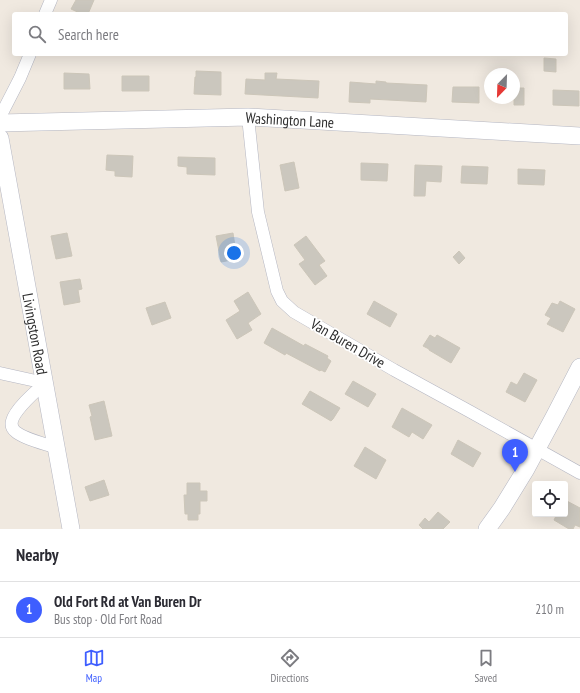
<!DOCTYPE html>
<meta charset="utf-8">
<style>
:root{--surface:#fff;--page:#f7f7f7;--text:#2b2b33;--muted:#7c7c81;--line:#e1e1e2;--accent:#3e5eff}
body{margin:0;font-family:"PT Sans Narrow",sans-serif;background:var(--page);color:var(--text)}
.controls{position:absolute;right:12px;bottom:12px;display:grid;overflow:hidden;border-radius:4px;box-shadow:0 4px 16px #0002}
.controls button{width:36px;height:36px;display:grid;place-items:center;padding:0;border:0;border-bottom:1px solid var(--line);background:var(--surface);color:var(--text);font:20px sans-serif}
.compass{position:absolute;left:484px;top:68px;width:36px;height:36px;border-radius:50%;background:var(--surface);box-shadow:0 4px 16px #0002;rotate:203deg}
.you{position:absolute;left:234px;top:253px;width:14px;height:14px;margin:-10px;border:3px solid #fff;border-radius:50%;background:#1a73e8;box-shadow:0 0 0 6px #1a73e833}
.badge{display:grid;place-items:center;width:26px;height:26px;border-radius:50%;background:var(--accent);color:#fff;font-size:13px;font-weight:700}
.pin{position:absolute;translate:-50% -33px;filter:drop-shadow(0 1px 2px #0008)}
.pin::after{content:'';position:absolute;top:21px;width:14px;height:12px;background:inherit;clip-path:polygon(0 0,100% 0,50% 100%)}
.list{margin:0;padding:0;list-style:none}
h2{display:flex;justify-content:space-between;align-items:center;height:52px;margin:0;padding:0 16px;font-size:17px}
h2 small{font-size:13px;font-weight:400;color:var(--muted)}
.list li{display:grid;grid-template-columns:26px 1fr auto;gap:12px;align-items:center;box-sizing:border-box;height:56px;padding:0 16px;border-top:1px solid var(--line)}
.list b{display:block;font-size:15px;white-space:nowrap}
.list p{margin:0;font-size:13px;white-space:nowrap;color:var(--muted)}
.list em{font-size:13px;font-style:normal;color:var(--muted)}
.icon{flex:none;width:22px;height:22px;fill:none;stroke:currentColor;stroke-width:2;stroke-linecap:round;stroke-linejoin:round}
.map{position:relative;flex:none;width:580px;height:529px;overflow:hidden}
.search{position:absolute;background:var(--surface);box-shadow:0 4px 16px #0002;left:12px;right:12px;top:12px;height:44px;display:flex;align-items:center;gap:10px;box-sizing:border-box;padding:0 14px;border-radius:4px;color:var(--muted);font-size:15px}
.sheet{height:108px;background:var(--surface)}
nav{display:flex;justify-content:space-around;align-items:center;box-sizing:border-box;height:56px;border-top:1px solid var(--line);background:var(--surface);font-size:11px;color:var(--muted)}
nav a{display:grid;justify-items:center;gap:2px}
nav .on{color:var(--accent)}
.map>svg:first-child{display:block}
</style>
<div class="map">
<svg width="580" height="529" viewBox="0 0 580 529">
<rect width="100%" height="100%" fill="#f0e9e0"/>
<path fill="#cbc7be" stroke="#ccc6b9" d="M76 0H94L88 14H82L71 9Z
M544 58 556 59V72L544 71Z
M196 71 221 72V95L194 94 195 77H196Z
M64 73 89 74 90 89H64Z
M265 73H277L276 79 319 81 318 98 245 94 246 79 265 80Z
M122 76H149V91H122Z
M376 81 386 82V83L427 85 426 102 370 99V103L349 102 350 82 376 84Z
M453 87H479V103L452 102Z
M514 88H524V105H514Z
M553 90 579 91V106L553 105Z
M107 155 133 156 132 177 115 176V171L106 170Z
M178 157 215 158V175L187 174V167L178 166Z
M294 162 299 188 285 191 280 165Z
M361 163 388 164 387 181 361 180Z
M415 165 442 166 441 182 426 181 425 196H414Z
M462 166 488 167 487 184 461 183Z
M518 169 545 170 544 185 518 184Z
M67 233 72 256 56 259 51 236Z
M233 233 237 259 221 262 216 236Z
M306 236 325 261 319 265 327 276 315 285 299 264 305 260 294 245Z
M459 251 465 258 459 264 453 257Z
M80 279 82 289 78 290 80 302 64 305 60 282Z
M248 292 261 314 248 323 252 330 237 339 226 320 240 311 234 301Z
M374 301 397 314 390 327 367 314Z
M560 301 575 309 563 332 547 324 551 318 545 315 552 303 558 305Z
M165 302 171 318 152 325 146 308Z
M272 328 304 346 305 344 328 356 327 358 331 361 325 372 321 370 320 371 286 353 285 355 264 343Z
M430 335 435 338 437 335 460 348 451 363 429 350V349L423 346Z
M524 373 537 380 525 402 506 392 511 382 517 385Z
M353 381 376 394 368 407 345 394Z
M310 391 340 408 333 419 331 421 302 404Z
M104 401 112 436 95 440 90 417 92 416 89 405Z
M402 408 432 425 423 439 412 432 409 437 392 427Z
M458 440 481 453 473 467 451 454Z
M365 447 386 460 376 479 354 466Z
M104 480 109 495 90 501 85 487Z
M187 483H200V491H207V501H200V514H198V520H188V514H185L184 495H187Z
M565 500 580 508V527L575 525 573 529H569L554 520 557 514H565Z
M438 512 450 522 443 529H423L419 525 425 518 429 522Z"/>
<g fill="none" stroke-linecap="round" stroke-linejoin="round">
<defs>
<path id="minor" d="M45 14 51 0
M0 117 20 78 30 54
M248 117 258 212 277 291 282 301 294 312 394 370 469 411 580 473
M0 373 45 383
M45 383C36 391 15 409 12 421 11 425 12 429 16 432 24 439 46 444 57 448"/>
<g id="secondary">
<path id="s1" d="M0 123 248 117 580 136"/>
<path id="s2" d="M0 138 71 529"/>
<path d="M487 529 502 508 526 469 554 417 580 367"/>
</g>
</defs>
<use href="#minor" stroke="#b4b6c2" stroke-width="13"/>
<use href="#secondary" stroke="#b4b6c2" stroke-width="18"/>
<use href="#minor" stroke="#fff" stroke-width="12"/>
<use href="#secondary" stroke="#fff" stroke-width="17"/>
</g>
<g text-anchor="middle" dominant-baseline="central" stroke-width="3.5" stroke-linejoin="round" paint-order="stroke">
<g font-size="15" fill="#2e2e2e" stroke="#fff">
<text stroke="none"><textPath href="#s1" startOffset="290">Washington Lane</textPath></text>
<text stroke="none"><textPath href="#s2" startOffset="199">Livingston Road</textPath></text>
<text transform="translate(348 343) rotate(30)">Van Buren Drive</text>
</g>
</g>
</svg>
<div class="controls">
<button><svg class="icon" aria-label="locate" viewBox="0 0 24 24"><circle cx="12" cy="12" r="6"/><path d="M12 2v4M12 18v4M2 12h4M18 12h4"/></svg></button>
</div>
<svg class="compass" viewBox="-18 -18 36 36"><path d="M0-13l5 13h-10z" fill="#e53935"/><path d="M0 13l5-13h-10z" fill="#7c7c81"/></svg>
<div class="you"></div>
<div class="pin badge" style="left:515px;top:472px">1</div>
<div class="search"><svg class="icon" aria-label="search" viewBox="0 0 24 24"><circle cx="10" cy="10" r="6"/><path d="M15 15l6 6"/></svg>Search here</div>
</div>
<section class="sheet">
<h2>Nearby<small></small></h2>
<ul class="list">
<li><span class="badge">1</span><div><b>Old Fort Rd at Van Buren Dr</b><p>Bus stop · Old Fort Road</p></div><em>210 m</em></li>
</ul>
</section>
<nav>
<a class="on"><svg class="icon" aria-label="map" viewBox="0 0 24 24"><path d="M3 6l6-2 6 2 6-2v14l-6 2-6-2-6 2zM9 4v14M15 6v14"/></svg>Map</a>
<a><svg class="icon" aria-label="directions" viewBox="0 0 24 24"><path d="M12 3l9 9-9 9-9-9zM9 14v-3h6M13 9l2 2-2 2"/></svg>Directions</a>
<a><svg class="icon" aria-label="saved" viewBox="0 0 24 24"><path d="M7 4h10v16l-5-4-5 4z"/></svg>Saved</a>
</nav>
